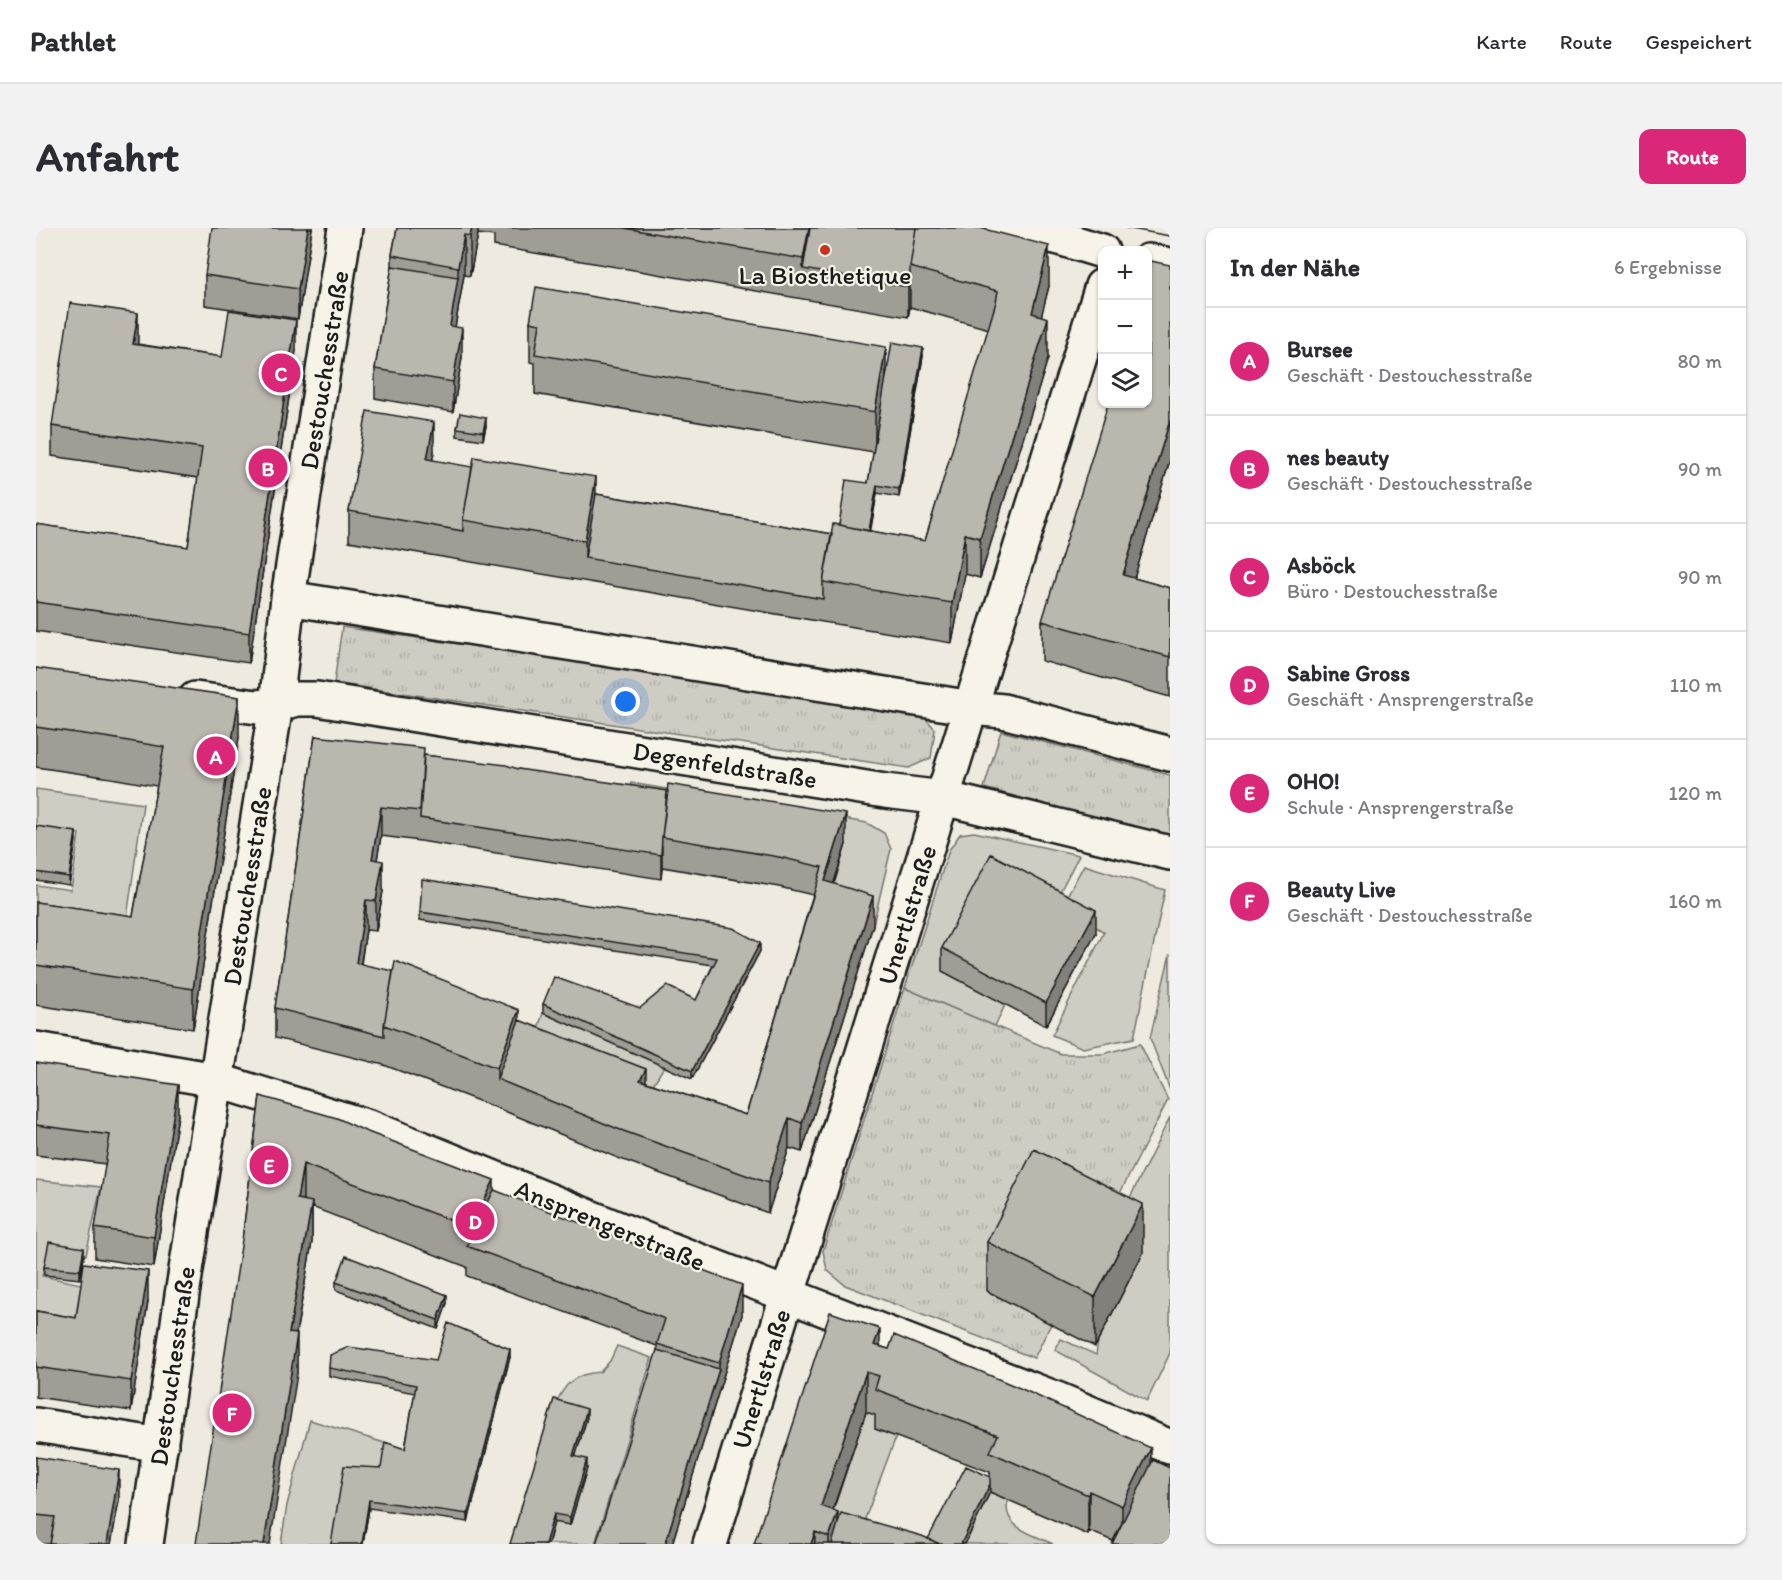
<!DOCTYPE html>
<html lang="de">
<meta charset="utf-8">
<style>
:root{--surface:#fff;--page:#f2f2f3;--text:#2b2b33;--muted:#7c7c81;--line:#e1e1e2;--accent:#db2777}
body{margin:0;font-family:Itim,sans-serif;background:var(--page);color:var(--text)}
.controls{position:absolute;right:18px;top:18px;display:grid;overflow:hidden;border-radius:12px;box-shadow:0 2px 4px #0004}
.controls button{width:54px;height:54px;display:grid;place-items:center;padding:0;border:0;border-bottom:2px solid var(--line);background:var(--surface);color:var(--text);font:30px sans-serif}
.you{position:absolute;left:590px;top:474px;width:21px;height:21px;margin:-15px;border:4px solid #fff;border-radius:50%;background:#1a73e8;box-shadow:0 0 0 9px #1a73e833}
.badge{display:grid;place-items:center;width:39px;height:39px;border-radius:50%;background:var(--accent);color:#fff;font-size:20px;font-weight:700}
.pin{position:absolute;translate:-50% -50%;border:3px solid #fff;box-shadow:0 2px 6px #0006}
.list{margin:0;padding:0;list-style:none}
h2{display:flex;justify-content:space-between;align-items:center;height:78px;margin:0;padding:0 24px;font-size:26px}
h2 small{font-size:20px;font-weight:400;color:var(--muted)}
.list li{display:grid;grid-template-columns:39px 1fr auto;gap:18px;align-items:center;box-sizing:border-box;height:108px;padding:0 24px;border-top:2px solid var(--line)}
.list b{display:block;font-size:22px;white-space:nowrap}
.list p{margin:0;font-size:20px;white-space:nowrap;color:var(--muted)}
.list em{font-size:20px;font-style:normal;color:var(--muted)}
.icon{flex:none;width:33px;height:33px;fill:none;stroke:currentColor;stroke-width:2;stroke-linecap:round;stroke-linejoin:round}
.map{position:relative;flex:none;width:1134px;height:1316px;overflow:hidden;border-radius:12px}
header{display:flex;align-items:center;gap:36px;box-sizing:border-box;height:84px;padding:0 30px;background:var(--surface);border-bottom:2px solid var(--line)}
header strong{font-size:28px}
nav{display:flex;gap:33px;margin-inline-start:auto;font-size:21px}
.intro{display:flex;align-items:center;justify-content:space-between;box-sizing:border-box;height:144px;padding:0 36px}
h1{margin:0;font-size:42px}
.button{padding:15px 27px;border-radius:12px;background:var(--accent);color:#fff;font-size:21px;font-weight:700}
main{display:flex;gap:36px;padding:0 36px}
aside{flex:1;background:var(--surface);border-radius:12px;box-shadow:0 2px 4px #0004}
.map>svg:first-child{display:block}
</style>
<header>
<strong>Pathlet</strong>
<nav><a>Karte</a><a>Route</a><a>Gespeichert</a></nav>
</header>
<div class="intro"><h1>Anfahrt</h1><a class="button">Route</a></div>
<main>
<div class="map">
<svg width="1134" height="1316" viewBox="0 0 1134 1316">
<defs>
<pattern id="grass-tufts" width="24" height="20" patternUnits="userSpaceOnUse" patternTransform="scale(1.5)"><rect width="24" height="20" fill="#cfccc3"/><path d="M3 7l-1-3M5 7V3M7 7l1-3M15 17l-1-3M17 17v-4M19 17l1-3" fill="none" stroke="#b1afa7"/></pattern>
</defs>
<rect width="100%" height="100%" fill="#eeeae0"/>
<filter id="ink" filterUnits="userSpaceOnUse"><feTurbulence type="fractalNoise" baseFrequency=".0167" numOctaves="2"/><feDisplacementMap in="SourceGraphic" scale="12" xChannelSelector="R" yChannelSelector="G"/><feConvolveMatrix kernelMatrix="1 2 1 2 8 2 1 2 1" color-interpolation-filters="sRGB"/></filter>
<g filter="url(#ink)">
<path fill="url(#grass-tufts)" stroke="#767470" stroke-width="1.5" d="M306 399 883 483 899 501 895 530 873 540 298 455Z
M965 503 1134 547V609L948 560Z
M869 760 1025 826H1067L1104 816 1132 872 1064 1004 951 1063 1015 1096 998 1130 809 1057 791 1042 787 1023Z"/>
<path fill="#cfccc3" stroke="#767470" stroke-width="1.5" d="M595 555 831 595 848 605 855 621 837 697 789 683 810 616 593 580Z
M0 561 107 576 88 711 0 698V657L35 662 43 606 0 599Z
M938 604 1043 627 1015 681 959 798 869 760 913 622 924 606Z
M1048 637 1129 662 1098 810 1047 820 1016 807 1068 704 1026 677Z
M1134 726V862L1114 810Z
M507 785 629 837 609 870 494 826Z
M1134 889V1125L1111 1173 1019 1122 1025 1111 1060 1127 1079 1000Z
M0 952 65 959 50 1027 13 1021 6 1048 45 1056 36 1113 0 1108Z
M581 1118 616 1130 559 1316H512L518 1294 534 1297 537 1236 518 1179C529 1155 537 1146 564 1144L574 1133Z
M830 1184 843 1188 839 1201 860 1209 821 1312 786 1316Z
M274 1192 368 1221 345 1248 297 1316H245L251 1277Z
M954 1264 972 1272C965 1300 997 1306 1017 1316H929Z"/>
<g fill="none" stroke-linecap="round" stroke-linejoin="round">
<defs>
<path id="street" d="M252 370 936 480 967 483 1134 526
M159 471 221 479 240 477 261 471H281L849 563 907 570 1134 625
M0 821 180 852 336 900 615 1014 1023 1172 1134 1219
M0 1197 125 1217
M110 1316 146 1067 240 477 252 370 309 0
M674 1316 1066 58"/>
<path id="secondary" d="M968 0 1020 9 1066 23
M1112 33 1134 37"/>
</defs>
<use href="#street" stroke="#1c1c1c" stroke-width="38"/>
<use href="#secondary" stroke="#1c1c1c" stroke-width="38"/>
<use href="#street" stroke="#f7f3e8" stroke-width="33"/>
<use href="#secondary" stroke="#f7f3e8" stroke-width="33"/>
<path stroke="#1c1c1c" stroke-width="1.5" d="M1090 0 1134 8"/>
</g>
<path fill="#a09d96" stroke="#1c1c1c" stroke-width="1.5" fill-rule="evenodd" d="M276 0 262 91 169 77V47Z
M361 0H944L1013 58 1005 88 1012 130 944 350 929 346 916 415 787 394 313 313V283L398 224 396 232 560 266 796 306 832 255 838 224 499 166V135L494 134V94L850 152 887 128 863 269 841 265 834 303 889 313 953 101 874 79 872 89 458 18V8L442 6 434 48 428 47 419 99 426 129 417 184 339 170V141L356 38V27Z
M101 116 186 129 260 122 213 435 0 403V296L152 319 162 250 16 228V198Z
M450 198 447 212 421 208V200Z
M1134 232 1098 350 1134 360V469L1006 433V393Z
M0 440 203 509 157 801 0 777V674L97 688 121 558 75 550 0 539Z
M279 508 388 527 482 541 810 616 798 656 837 697 766 924 753 920 732 985 582 930 461 880 348 837 239 810V780ZM345 608 384 613 625 651 626 639 743 659 777 667 710 887 610 854 483 792 325 736 330 702 340 703 347 663 341 632Z
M0 598 40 612 33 657 0 652Z
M384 684 724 723 656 851 507 785V776L604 780 660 772 677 737 384 692Z
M1060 705 1010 798 906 743V720Z
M0 835 142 887 118 1039 59 1030V1000L70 936 0 927Z
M224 868 458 962 706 1087 636 1316 621 1118 431 1048V1039L276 979V1014L260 1106 261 1146 207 1005Z
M951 1014 1107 1025 1059 1119 951 1063Z
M48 1029 44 1051 8 1047V1039Z
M300 1054 411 1075 402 1101 300 1062Z
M112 1073 95 1183 0 1169V1083L40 1090Z
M844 1118 1115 1236 1077 1313 1053 1303 1052 1307 954 1264 929 1316H718ZM830 1184 839 1187V1201L954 1244V1249L892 1311 802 1296 797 1282Z
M474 1129 432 1294 333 1280 327 1316H295L345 1240 369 1221 379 1165 293 1148V1140L400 1132Z
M551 1189 539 1229 551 1240 534 1297 518 1294 512 1316H474Z
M0 1229 83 1272 75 1316H0Z"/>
<path fill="#82807a" stroke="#1c1c1c" stroke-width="1.5" d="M272 0H276L262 91V61Z
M436 0H442V6L434 48V8Z
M773 0H778L767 41V31Z
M428 7V47L414 128V98L422 49V39Z
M1013 18V58L996 125V85Z
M874 49V79L872 89V59Z
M102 85V114L97 145V116Z
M1012 90V130L944 350V310Z
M260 92V122L213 435V405Z
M426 100V129L417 184V154Z
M850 119V159L839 224V184Z
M887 120V128L863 269V261Z
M450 190V198L447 212V204Z
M1134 192V232L1087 387V347Z
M398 194V224L391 260V231Z
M560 249V289L549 330V313Z
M841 257V265L833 312V304Z
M929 306V346L916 415V375Z
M203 469V509L157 801V761Z
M345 579V608L336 661V631Z
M810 586V616L789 683V653Z
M40 604V612L33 657V649Z
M626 617V639L625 651V627Z
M347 633V663L340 703V673Z
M837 668V697L766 924V895Z
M330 672V702L320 764V735Z
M1060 682V705L1010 798V775Z
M724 715V723L656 851V843Z
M483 782V822L461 851V840Z
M610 841V870L604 852Z
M142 857V887L118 1039V1009Z
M753 890V920L732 985V955Z
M267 936V976L261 971Z
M458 952V992L435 1019V1000Z
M276 974V1014L253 1145V1105Z
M1107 976V1025L1059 1119V1069Z
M48 1020V1029L44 1051V1042Z
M112 1043V1073L95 1183V1153Z
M706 1057V1087L636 1316H629L683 1141V1135Z
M411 1067V1075L402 1101V1092Z
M844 1101V1141L838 1117Z
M261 1106V1146L234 1316H228Z
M474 1121V1129L432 1294V1286Z
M830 1144V1184L788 1307 785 1278Z
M551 1181V1189L537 1237V1228Z
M1115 1220V1260L1086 1316V1278Z
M551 1231V1240L534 1297V1289Z
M83 1242V1272L75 1316H71Z
M954 1256V1264L929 1316H925Z
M1053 1263V1303L1052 1307V1267Z
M333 1272V1280L327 1316H326Z
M802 1284V1316H793V1309Z
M518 1286V1294L512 1316H509Z
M779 1304V1316H775Z"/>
<path fill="#bab7af" stroke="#1c1c1c" stroke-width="1.5" d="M176 0H272L262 61 169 47Z
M361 0H436L434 8 428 7 422 39 356 27Z
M588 0H773L767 31Z
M774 0H880L874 39V49L872 59 767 41Z
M880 0H944L1013 18 996 85 1012 90 944 310 929 306 916 375 787 354 797 296 889 313 960 74 962 63 874 39Z
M1115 33 1134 37V192L1087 347 1134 360V429L1006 393 1072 176H1112V45Z
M356 38 422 49 414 98 426 100 417 154 339 141Z
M500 59 850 119 839 184 499 126 504 96 494 94Z
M34 75 102 85 97 116 186 129 193 82 260 92 213 405 0 374V296L152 319 166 220 16 198Z
M856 114 887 120 863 261 841 257 833 303 803 297 810 252 832 255Z
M331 183 398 194 391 231 436 239 427 292V303L313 283Z
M424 185 450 190 447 204 421 200Z
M438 229 560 249 549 313 427 292Z
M560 266 796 306 787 354V371L549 330Z
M0 440 203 469 157 761 0 737V674L97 688 128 519 75 510 0 499Z
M279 508 388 520 384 583 345 579 336 631 347 633 340 673 330 672 320 735 357 743 348 797V808L239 780Z
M388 527 470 537 482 541 632 563 626 609 625 627 384 590Z
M632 556 810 586 789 653 837 668 766 895 753 890 732 955 582 901 461 851 483 792 610 841 604 852 710 887 786 639 743 629 626 609Z
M0 598 40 604 33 649 0 644Z
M955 626 1060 682 1010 775 906 720Z
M386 651 697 700 724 715 656 843 507 776 518 749 604 780 631 758 660 772 681 730 384 684Z
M359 733 483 782 461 840 348 797Z
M0 835 142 857 118 1009 59 1000 74 907 0 897Z
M224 868 301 890 329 903 458 952 435 1000 267 936 261 971 276 974 253 1105 261 1106 228 1316H160L207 1005Z
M998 921 1107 976 1059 1069 951 1014Z
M458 962 706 1057 683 1135 621 1116 629 1091 431 1018Z
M13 1014 48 1020 44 1042 8 1039Z
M310 1028 411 1067 402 1092 300 1054Z
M48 1035 112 1043 95 1153 0 1139V1083L40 1090Z
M794 1084 844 1101 838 1117 853 1121 858 1107 986 1161 1115 1220 1086 1278 1053 1263 1052 1267 954 1224 962 1207 839 1161 843 1148 830 1144 785 1278 802 1284 793 1309 779 1304 775 1316H718Z
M412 1095 474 1121 432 1286 333 1272 326 1316H295L308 1238 345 1240 349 1214 369 1221 380 1157 293 1140 294 1127 313 1119 400 1132Z
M621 1122 683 1141 629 1316H560Z
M518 1171 551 1181 537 1228 551 1231 534 1289 518 1286 509 1316H474Z
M0 1229 83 1242 71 1316H14L19 1289 0 1287Z
M1117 1232 1134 1240V1316H1076Z
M930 1238 954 1249V1256L925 1316H904L892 1311Z
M805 1285 886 1308 904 1316H796Z"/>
</g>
<circle fill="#c8321e" stroke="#f7f3e8" stroke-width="2" cx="789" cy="22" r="6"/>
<g text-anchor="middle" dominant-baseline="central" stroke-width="4.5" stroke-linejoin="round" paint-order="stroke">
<g font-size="26" fill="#1c1c1c" stroke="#f7f3e8">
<text x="789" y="47">La Biosthetique</text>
</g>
<g font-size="26" fill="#1c1c1c" stroke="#f7f3e8">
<text transform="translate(288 142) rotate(-81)">Destouchesstraße</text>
<text transform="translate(689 537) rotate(9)">Degenfeldstraße</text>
<text transform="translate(211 658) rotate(-81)">Destouchesstraße</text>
<text transform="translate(871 687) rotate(-73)">Unertlstraße</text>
<text transform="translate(574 997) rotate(22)">Ansprengerstraße</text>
<text transform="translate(136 1138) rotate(-82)">Destouchesstraße</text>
<text transform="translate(725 1151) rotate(-73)">Unertlstraße</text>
</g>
</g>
</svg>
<div class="controls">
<button>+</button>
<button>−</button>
<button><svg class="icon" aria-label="layers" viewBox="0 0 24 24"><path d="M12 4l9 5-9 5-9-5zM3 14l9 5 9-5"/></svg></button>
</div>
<div class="you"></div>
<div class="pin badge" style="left:180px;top:528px">A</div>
<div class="pin badge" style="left:232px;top:240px">B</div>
<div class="pin badge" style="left:245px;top:145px">C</div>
<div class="pin badge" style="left:439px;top:993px">D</div>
<div class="pin badge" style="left:233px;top:937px">E</div>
<div class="pin badge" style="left:196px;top:1185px">F</div>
</div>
<aside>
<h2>In der Nähe<small>6 Ergebnisse</small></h2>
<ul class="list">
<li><span class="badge">A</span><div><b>Bursee</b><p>Geschäft · Destouchesstraße</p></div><em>80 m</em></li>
<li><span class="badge">B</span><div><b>nes beauty</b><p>Geschäft · Destouchesstraße</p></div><em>90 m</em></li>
<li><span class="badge">C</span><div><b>Asböck</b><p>Büro · Destouchesstraße</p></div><em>90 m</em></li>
<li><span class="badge">D</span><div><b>Sabine Gross</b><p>Geschäft · Ansprengerstraße</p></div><em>110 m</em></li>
<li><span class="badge">E</span><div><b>OHO!</b><p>Schule · Ansprengerstraße</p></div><em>120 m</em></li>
<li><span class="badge">F</span><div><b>Beauty Live</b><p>Geschäft · Destouchesstraße</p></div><em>160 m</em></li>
</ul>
</aside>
</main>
